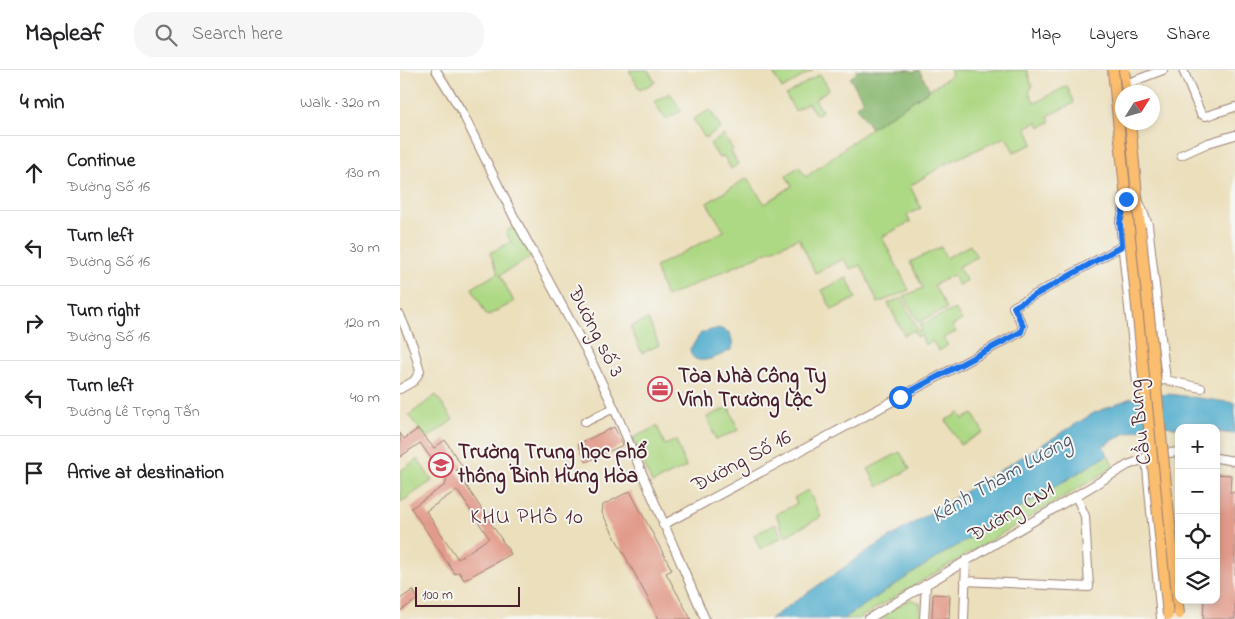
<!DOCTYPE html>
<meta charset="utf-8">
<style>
:root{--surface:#fff;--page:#f6f6f6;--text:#202124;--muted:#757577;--line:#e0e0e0}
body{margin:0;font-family:"Indie Flower",sans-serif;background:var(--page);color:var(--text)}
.controls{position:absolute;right:15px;bottom:15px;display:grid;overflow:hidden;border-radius:10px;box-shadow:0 2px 8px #0003}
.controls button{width:45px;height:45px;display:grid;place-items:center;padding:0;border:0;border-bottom:1px solid var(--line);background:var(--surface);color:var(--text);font:25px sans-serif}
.compass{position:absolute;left:715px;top:15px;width:45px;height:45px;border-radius:50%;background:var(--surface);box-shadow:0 2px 8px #0003;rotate:53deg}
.scale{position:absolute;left:15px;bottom:12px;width:105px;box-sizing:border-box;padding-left:5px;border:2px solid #4a1f2b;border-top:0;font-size:14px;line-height:18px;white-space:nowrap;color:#4a1f2b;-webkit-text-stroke:4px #f6f6f2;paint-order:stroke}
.stop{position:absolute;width:15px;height:15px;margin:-11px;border:4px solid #1a73e8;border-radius:50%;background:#fff}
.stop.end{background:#1a73e8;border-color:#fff;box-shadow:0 1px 5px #0008}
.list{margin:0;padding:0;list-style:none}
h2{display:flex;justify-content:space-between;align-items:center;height:65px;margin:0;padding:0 20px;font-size:21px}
h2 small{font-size:16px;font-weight:400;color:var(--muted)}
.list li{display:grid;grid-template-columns:32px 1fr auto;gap:15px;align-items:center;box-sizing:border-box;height:75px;padding:0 20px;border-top:1px solid var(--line)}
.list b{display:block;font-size:19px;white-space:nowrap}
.list p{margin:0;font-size:16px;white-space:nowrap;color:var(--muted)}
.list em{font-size:16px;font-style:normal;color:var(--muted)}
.icon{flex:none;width:28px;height:28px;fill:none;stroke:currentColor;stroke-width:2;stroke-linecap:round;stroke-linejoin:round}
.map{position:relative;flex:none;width:835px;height:549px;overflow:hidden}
header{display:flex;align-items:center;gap:30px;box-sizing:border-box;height:70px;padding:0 25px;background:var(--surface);border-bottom:1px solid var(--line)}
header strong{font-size:24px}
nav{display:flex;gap:28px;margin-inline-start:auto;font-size:18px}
.search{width:350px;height:45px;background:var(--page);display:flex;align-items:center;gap:12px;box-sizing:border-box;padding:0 18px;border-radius:20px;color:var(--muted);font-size:19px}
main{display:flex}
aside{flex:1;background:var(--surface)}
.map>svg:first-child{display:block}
</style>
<header>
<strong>Mapleaf</strong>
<div class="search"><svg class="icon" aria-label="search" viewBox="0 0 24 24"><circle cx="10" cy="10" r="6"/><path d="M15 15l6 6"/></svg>Search here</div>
<nav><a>Map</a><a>Layers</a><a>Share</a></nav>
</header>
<main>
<aside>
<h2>4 min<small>Walk · 320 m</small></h2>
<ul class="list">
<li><svg class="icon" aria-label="ahead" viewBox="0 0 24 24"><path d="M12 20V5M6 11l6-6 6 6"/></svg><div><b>Continue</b><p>Đường Số 16</p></div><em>130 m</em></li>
<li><svg class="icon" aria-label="left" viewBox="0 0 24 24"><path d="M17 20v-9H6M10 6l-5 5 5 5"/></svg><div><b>Turn left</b><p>Đường Số 16</p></div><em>30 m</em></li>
<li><svg class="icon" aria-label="right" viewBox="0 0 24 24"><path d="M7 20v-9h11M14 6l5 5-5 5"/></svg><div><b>Turn right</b><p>Đường Số 16</p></div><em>120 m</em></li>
<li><svg class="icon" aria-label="left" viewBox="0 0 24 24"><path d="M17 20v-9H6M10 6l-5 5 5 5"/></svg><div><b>Turn left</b><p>Đường Lê Trọng Tấn</p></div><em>40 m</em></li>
<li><svg class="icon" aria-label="arrive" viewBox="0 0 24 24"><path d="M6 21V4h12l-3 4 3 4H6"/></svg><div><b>Arrive at destination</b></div></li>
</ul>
</aside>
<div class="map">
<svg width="835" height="549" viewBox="0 0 835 549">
<rect width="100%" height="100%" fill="#f6f6f2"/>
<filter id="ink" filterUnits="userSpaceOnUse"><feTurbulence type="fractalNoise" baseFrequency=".02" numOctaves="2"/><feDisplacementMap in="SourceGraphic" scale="10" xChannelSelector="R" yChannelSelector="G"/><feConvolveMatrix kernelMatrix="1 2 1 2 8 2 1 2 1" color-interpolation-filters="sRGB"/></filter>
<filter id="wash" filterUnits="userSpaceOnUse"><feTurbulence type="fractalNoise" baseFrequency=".0096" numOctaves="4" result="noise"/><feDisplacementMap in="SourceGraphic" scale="20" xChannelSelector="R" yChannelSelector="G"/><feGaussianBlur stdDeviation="1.12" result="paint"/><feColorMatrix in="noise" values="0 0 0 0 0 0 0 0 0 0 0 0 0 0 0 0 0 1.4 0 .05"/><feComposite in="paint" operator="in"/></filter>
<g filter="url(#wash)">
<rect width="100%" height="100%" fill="#ebdfbc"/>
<path fill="#add884" stroke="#7c7c58" d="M229 0H248L255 12 240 20Z
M375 0H413L382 19 372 1Z
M550 0H627L632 17 629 22 635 33 667 16 674 33 648 46 650 52 640 57 637 52 626 57 633 74 614 82 606 67 545 94 510 116 521 138 507 145 510 152 482 167 509 220 478 233 461 195 451 199 443 189 415 203 399 168 266 227 255 197 324 161 307 133 347 108 365 134 392 116 386 106 399 96 406 107 471 58 552 5Z
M420 4 429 19 415 29 422 41 416 45 408 33 395 41 386 25Z
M270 23 281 41 266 49 254 32Z
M310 40 321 58 305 68 293 49Z
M324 65 333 80 331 82 338 94 331 99 324 86 319 88 310 74Z
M114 156 131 187 100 205 114 232 87 246 72 218 98 203 90 183 111 172 106 162Z
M570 175 577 187 558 197 567 211 558 215 553 205 534 215 547 239 518 252 504 226 523 218 510 192 541 177 546 188Z
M447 208 456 228 432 240 422 220Z
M502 228 519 262 522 260 520 255 555 239 562 250 552 256 556 262 543 268 548 275 539 281 532 271 525 275 521 265 517 267 514 260 504 265 488 233Z
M248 249 259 275 242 283 230 257Z
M36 325 53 350 26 369 9 345Z
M329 337 338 360 316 370 307 347Z
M559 343 563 349 573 344 583 362 560 375 546 350Z
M257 356 265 375 276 370 286 397 252 413 233 368Z
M500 382 510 399 478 417 468 399Z
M708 385 714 397 458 549H443L533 490Z
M18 389 32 411 1 432 0 401Z
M408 420 421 447 385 466 376 444 397 434 394 428Z
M376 454 382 467 360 479 354 465Z
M510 529 520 533 521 549H477Z"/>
<path fill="#8ab872" stroke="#6a6c4e" d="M456 0H511L513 2 519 0 530 20 471 58 456 36 463 30 450 8 457 3Z"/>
<path fill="#4eabcc" stroke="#4c657c" d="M319 258 330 263 333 275 332 279C323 285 291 301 290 279L301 263Z
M769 324 835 333V364L816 362V358H779L758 355 724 364 703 376 708 385 533 490 443 549H370L466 482 694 343 731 328Z"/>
<g id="blocks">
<path fill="#e29b8b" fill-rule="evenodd" d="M214 357 223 375 186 392 178 374Z
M18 359 34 378 45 370 62 396 56 400 111 484 64 510 59 502 55 504 11 438 45 415 47 410 20 373 0 387V363L4 369ZM57 420 89 468 58 489 26 441Z
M816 404 831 405 830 422H835V549H803L804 530H816Z
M230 421 272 500 266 503 291 549H259L202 443 203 435Z
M13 520 18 529 0 541V529Z
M533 524 550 525 549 549H532Z"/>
</g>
</g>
<g filter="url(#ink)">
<use href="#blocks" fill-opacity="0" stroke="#9a7f74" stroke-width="1"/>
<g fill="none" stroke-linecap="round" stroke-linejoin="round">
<defs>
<path id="minor" d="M36 0 62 42 113 145 185 278 214 338 305 549
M783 0 801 44 806 46 835 37
M726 14 763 0
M781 85 808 73 835 65
M725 134 720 153 737 313 766 310 801 318
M740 134 748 155 766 310
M0 245 13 276 20 301 14 311 0 319
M185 352 214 338
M746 387 761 549
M816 388 835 391
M263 455 621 262 623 256 613 237 722 176
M565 511 689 517 685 446 676 426
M468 549 728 395 758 384 779 382
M524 549 526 514
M564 549 566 490"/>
<path id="major" d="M713 0 729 158
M724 0 727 22
M730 52 740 157"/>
</defs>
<use href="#minor" stroke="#9a7f74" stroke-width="10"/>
<use href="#major" stroke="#9a7f74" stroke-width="12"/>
<use href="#minor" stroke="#fff" stroke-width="8"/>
<use href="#major" stroke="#fbbd6e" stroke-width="10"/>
<defs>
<path id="major-bridge" d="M740 157 779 544
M729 158 768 545"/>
</defs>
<use href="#major-bridge" stroke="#9a7f74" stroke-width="12" stroke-linecap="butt"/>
<use href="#major-bridge" stroke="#fbbd6e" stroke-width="10"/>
</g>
</g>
<g fill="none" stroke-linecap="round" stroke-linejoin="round" filter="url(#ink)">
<path stroke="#1a73e8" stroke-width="6" d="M500 327 621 262 623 256 614 237 722 176 720 153 726 129"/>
</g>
<defs>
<symbol id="office-ring" viewBox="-11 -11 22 22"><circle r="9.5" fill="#f6f6f2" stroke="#d1495b" stroke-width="1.5"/><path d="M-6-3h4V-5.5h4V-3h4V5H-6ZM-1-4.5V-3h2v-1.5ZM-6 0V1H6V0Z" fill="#d1495b"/></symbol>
<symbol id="school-ring" viewBox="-11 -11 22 22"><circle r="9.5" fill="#f6f6f2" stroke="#d1495b" stroke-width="1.5"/><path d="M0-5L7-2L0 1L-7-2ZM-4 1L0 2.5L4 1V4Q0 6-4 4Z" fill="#d1495b"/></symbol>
</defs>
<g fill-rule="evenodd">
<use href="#office-ring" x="246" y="305" width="28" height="28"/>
<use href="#school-ring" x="27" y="381" width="28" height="28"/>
</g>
<g text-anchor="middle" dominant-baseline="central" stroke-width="4" stroke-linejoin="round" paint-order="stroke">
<g font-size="21" fill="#4a1f2b" stroke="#f6f6f2">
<text transform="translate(195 262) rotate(63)">Đường số 3</text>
<text transform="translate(741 352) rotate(-96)">Cầu Bưng</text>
<text transform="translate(342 392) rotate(-28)">Đường Số 16</text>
<text transform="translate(612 443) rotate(-31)">Đường CN1</text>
</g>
<g font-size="21" font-weight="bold" fill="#4a1f2b" stroke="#f6f6f2" text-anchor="start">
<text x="278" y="307">Tòa Nhà Công Ty<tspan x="278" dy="24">Vĩnh Trường Lộc</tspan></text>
<text x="58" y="383">Trường Trung học phổ<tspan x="58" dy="24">thông Bình Hưng Hòa</tspan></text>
</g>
<g font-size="22" font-style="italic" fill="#4c576b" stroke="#f6f6f2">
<text transform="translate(602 409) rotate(-30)">Kênh Tham Lương</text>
</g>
<g font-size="22" letter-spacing="1" fill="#4a1f2b" stroke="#f6f6f2">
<text x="127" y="448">KHU PHỐ 10</text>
</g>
</g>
</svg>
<div class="controls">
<button>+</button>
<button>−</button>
<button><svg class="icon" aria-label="locate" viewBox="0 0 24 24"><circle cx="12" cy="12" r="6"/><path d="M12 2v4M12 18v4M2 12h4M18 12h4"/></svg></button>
<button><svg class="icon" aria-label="layers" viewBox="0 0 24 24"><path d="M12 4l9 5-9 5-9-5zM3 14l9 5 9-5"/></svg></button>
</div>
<svg class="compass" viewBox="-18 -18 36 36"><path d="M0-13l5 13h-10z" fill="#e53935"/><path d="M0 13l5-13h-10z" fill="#757577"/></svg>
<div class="scale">100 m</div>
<div class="stop" style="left:500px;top:327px"></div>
<div class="stop end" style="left:726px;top:129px"></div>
</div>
</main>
